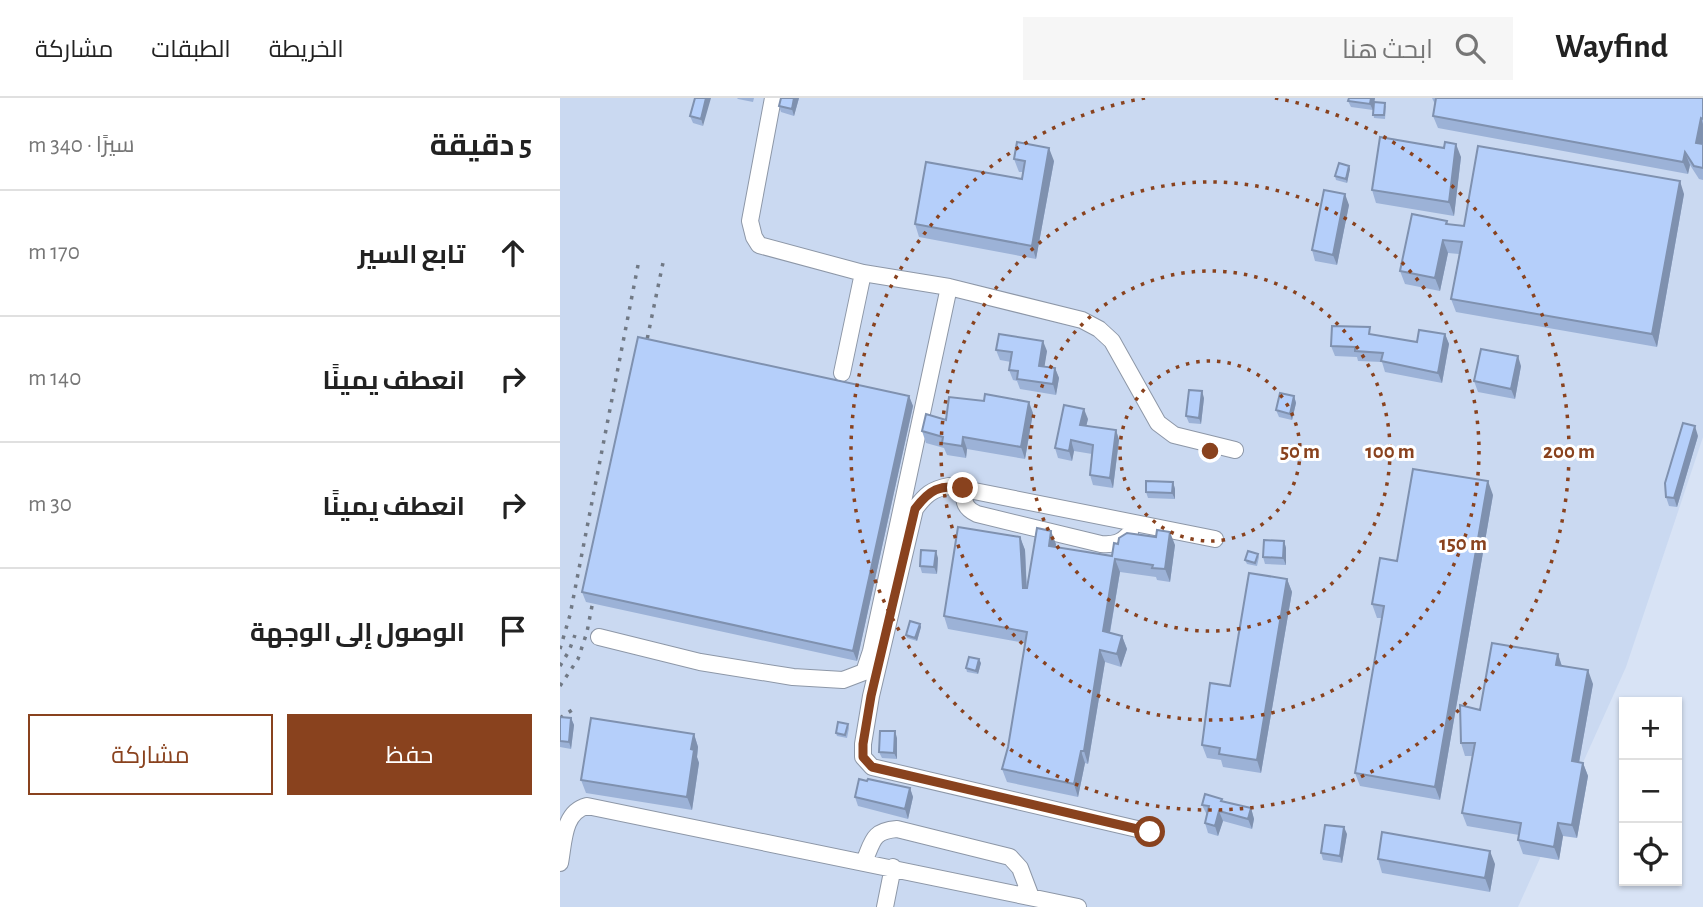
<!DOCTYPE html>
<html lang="ar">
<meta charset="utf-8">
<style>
:root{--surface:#fff;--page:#f6f6f6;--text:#222;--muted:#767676;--line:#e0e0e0;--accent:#89421e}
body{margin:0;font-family:"Alegreya Sans",Cairo,sans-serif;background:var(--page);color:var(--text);direction:rtl}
.controls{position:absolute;right:21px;bottom:21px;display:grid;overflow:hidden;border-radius:0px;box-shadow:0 2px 5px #0004}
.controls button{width:63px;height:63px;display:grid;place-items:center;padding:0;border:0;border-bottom:2px solid var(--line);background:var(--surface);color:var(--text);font:35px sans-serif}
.stop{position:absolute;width:21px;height:21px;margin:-16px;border:5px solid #89421e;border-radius:50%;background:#fff}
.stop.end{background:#89421e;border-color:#fff;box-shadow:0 2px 7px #0008}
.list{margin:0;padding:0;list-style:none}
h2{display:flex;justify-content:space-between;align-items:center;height:91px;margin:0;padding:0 28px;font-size:30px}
h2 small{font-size:23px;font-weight:400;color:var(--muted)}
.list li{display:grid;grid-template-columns:46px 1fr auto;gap:21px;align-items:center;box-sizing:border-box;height:126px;padding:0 28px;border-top:2px solid var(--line)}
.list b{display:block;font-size:26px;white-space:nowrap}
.list em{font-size:23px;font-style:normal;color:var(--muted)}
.actions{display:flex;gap:14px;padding:21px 28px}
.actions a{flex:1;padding:16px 0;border:2px solid var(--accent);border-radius:0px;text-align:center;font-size:24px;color:var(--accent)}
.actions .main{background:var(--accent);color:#fff}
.icon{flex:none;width:38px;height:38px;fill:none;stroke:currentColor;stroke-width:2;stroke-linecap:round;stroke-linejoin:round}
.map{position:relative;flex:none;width:1143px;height:809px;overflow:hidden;direction:ltr}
header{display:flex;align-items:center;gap:42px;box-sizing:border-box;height:98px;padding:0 35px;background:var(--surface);border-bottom:2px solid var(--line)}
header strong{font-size:33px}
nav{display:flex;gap:38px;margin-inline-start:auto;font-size:24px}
.search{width:490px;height:63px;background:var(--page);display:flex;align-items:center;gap:18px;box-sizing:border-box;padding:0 24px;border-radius:0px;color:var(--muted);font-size:26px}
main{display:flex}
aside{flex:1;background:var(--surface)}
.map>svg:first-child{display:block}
</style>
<header>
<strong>Wayfind</strong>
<div class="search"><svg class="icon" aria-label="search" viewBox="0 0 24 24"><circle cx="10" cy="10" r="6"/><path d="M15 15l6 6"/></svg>ابحث هنا</div>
<nav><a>الخريطة</a><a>الطبقات</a><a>مشاركة</a></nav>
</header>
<main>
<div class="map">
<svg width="1143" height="809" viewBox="0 0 1143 809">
<rect width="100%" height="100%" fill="#d8e3f5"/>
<path fill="#cad9f1" d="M0 0H1143V339L1066 569 958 809H0Z"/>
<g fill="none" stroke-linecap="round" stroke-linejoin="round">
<defs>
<path id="minor" d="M213 0 190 123 194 139 199 147 303 175 389 189 522 222 539 231 552 243 598 325 614 337 675 352
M282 275 303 175
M403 390C404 404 404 410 417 416L541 446C554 447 561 445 570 435
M39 539 140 564 233 579 283 582 304 574 311 553 389 189
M590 734 312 669 303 659V646L311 598 355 411C365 397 372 391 389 388L655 441
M304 764C313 743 312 733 337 731L450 759 460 770 471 799
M0 765C4 744 3 714 27 708L518 809
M325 809 333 769"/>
</defs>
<use href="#minor" stroke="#8d97a7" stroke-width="18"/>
<use href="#minor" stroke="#fff" stroke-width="16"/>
<path stroke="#717985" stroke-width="3.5" stroke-dasharray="3.5 7" stroke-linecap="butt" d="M83 261 104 160
M0 551 10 517 79 162
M0 568 9 553 15 537
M0 588 18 561 27 534 36 487
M0 620 15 610"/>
</g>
<path fill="#9cb2d7" d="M135 0 143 28 133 25 130 18Z
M177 0H194L193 4 178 1Z
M239 0 234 18 221 14 219 8Z
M789 0H815L814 4 826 8 825 21 814 20 813 12 791 9 788 3Z
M872 0H1143V82L1139 81 1130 67 1128 76 878 30 873 18 875 6Z
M884 50 901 59 894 118 816 105 812 92Z
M454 61 494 63 476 161 359 139 355 126 462 81 463 74H459Z
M790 71 787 85 776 82 775 78Z
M1124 96 1097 249 896 214 891 201 899 156 888 155 880 193 845 186 840 173 887 123 888 126 904 128Z
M789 107 777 167 755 163 752 152Z
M885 236 889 246 882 285 825 274 822 264 798 263 797 259 775 258 771 248 812 237 857 244Z
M436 252 487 253 484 268 495 270 499 280 496 297 460 291 457 283 453 282 449 272 451 264 440 262Z
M961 268 955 301 918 294 914 283Z
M349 298 353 308 297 563 26 504 22 494Z
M734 298 736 305 732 322 719 319 716 312Z
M644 300 641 326 629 325 626 318Z
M473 315 465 361 407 351 406 360 387 357 384 350 366 345 362 333 386 322Z
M528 321 526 328 556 332 559 342 553 390 533 387 530 377 532 356 514 353 512 363 498 360 495 350Z
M1138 338 1117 409 1109 408 1106 399Z
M613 384 615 391V401L588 400 586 394Z
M933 397 880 702 800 688 795 675 822 520H817L812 506 837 463Z
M460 439 465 452 467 490 496 446 495 449 552 458 558 446 615 447 610 484 597 482 596 479 560 474 550 535 562 538 567 551 561 569 545 564 528 666 525 665 518 699 447 684 442 671 448 649 465 545 388 531 384 518Z
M724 443 726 450V467L705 466 703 459Z
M698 456 699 459 697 468 687 466 685 462Z
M378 460 377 476 362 475 360 468Z
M727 481 732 494 701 675 663 669 661 662 647 660 642 647 670 588Z
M360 526 361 529 357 543 347 540 346 537Z
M998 556 1002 568 1033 586 1019 664 1023 665 1028 678 1017 740 1003 738 999 762 963 756 958 742 959 737 907 728 902 715 912 658H905L901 645 920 612Z
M421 565 418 576 407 574 406 570Z
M0 619 11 620 14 627 11 651 0 649Z
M288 626 289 630 287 640 277 638 276 635Z
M134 636 138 649 137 659 139 665 132 712 26 695 21 682Z
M337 640V661L322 660 319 654Z
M350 690 353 699 348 721 298 708 295 699Z
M662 703 691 710 694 721 692 731 663 723 658 738 648 735 645 725 647 717 642 707Z
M787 736 782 765 763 762 761 755Z
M818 761 935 766 930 794 822 775Z"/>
<path fill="#7f91af" d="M146 0H151L143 28 141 21Z
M234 0H239L234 18 232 11Z
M811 0H815L813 12 810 6Z
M1141 20 1143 26V46L1136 45Z
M896 46 901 59 894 118 889 104Z
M489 50 494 63 476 161 472 148Z
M1125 54 1130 67 1128 76 1123 64Z
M789 68 790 71 787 85 786 81Z
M1120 83 1124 96 1097 249 1092 236Z
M785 96 789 107 777 167 773 157Z
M883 142 888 155 880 193 875 180Z
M885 236 889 246 882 285 878 275Z
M483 243 487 253 483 278 479 268Z
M958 258 961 268 955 301 951 291Z
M495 270 499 280 496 297 493 286Z
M642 293 644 300 641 326 639 320Z
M349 298 353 308 297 563 293 553Z
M734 298 736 305 732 322 730 316Z
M469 304 473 315 465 361 461 349Z
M524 311 528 321 524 337 520 327Z
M1135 328 1138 338 1117 409 1114 400Z
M556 332 559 342 553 390 550 380Z
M403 339 407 351 406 360 402 348Z
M511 342 514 353 512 363 509 353Z
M928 383 933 397 880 702 875 689Z
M613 384 615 391V401L612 395Z
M491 433 496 446 494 461 489 448Z
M610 434 615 447 610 484 605 471Z
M460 439 465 452 467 502 463 490Z
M724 443 726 450V467L723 460Z
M376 453 378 460 377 476 374 469Z
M555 461 560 474 548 545 543 533Z
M727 481 732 494 701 675 697 662Z
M360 526 361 529 357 543 355 540Z
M562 538 567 551 561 569 557 556Z
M540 552 545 564 528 666 524 653Z
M998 556 1002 569 996 567Z
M419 561 421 565 418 576 416 573Z
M1028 572 1033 586 1017 676 1012 663Z
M11 620 14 627 11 651 9 644Z
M335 633 337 640V661L334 655Z
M134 636 138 649 137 659 139 665 132 712 127 699 131 651Z
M521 653 525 665 518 699 514 686Z
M1023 665 1028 678 1017 740 1012 727Z
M350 690 353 699 348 721 345 711Z
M691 710 694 721 692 731 688 721Z
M659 713 663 723 658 738 655 728Z
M998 725 1003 738 999 762 994 749Z
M784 729 787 736 782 765 780 758Z
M930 753 935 766 930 794 925 780Z"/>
<path fill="#b5cffa" stroke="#7f91af" stroke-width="2" d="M135 0H146L141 21 130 18Z
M221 0H234L232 11 219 8Z
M789 0H811L810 6 788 3Z
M876 0H1143V21L1141 20 1136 45 1143 46V70L1134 68 1125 54 1123 64 873 18Z
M814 4 825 5 824 17H813Z
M820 39 884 50 885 44 896 46 889 104 812 92Z
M457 44 489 50 472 148 355 126 366 64 462 81 465 63 454 61Z
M918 48 1120 83 1092 236 891 201 902 144 883 142 875 180 840 173 852 116 887 123 886 126 904 128Z
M779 65 789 68 786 81 775 78Z
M764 92 785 96 773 157 752 152Z
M772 228 810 229 809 236 857 244 859 232 885 236 878 275 821 263 823 255 795 253V249L771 248Z
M439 236 483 243 479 268 495 270 493 286 457 281 458 273 449 272 452 254 436 252Z
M78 239 349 298 293 553 22 494Z
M921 251 958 258 951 291 914 283Z
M629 292 642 293 639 320 626 318Z
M720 295 734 298 730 316 716 312Z
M425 296 469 304 461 349 403 339 402 348 382 345 383 339 362 333 366 316 386 322 389 299 424 303Z
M504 307 524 311 520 327 556 332 550 380 530 377 533 347 511 342 509 353 495 350Z
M1123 325 1135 328 1114 400 1106 399 1105 385Z
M853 371 928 383 875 689 795 675 824 508 812 506 820 460 837 463Z
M586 383 613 384 612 395 586 394Z
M398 429 460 439 463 490H467L477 430 491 433 489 448 552 458 554 445 558 446 559 440 567 435 596 439 597 432 610 434 605 471 592 470 593 467 555 461 543 533 562 538 557 556 540 552 524 653H521L514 686 442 671 448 649 467 534 384 518Z
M704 442 724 443 723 460 703 459Z
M361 452 376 453 374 469 360 468Z
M688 453 698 456 695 465 685 462Z
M689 475 727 481 697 662 659 656 660 650 642 647 650 585 670 588Z
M350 523 360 526 355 540 346 537Z
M932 545 998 556 996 567 1028 572 1012 663 1023 665 1012 727 998 725 994 749 958 742 961 725 902 715 915 645H901L900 607 920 612Z
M409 559 419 561 416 573 406 570Z
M0 619 11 620 9 644 0 643Z
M31 620 134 636 131 651 134 652 127 699 21 682Z
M278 624 288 626 285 637 276 635Z
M320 633H335L334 655 319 654Z
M299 681 307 683 308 681 350 690 345 711 295 699Z
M645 696 662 701 661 703 691 710 688 721 659 713 655 728 645 725 649 708 642 707Z
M765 727 784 729 780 758 761 755Z
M822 734 930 753 925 780 818 761Z"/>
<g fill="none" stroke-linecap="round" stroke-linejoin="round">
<path stroke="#89421e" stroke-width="9" d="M403 390C380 386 369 392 355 411L311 598 303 646V659L312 669 590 734"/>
</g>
<g fill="none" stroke="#89421e" stroke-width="3.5" stroke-dasharray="3.5 7">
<circle cx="650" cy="353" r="90"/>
<circle cx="650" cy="353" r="180"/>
<circle cx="650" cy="353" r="269"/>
<path d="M715 0A359 359 0 1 1 585 0"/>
</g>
<circle cx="650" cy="353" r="10" fill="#89421e" stroke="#fff" stroke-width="3.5"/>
<g font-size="21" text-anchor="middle" font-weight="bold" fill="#89421e" stroke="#fff" stroke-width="6" stroke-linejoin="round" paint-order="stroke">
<text x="740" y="360">50 m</text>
<text x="830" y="360">100 m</text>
<text x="1009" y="360">200 m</text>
<text x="903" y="452">150 m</text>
</g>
</svg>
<div class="controls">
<button>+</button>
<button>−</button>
<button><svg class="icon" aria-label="locate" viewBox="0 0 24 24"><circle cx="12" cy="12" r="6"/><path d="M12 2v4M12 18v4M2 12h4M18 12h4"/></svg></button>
</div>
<div class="stop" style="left:590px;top:734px"></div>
<div class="stop end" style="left:403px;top:390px"></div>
</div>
<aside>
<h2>5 دقيقة<small>سيرًا · 340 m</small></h2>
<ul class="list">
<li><svg class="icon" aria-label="ahead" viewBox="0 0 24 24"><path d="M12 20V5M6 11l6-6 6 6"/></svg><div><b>تابع السير</b></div><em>170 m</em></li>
<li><svg class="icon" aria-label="right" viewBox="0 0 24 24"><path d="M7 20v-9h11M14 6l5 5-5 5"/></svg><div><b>انعطف يمينًا</b></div><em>140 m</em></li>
<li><svg class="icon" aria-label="right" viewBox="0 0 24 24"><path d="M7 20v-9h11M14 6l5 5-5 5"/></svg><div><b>انعطف يمينًا</b></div><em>30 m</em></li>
<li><svg class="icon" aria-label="arrive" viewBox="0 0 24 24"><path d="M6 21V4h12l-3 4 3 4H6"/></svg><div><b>الوصول إلى الوجهة</b></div></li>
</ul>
<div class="actions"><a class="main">حفظ</a><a>مشاركة</a></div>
</aside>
</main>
